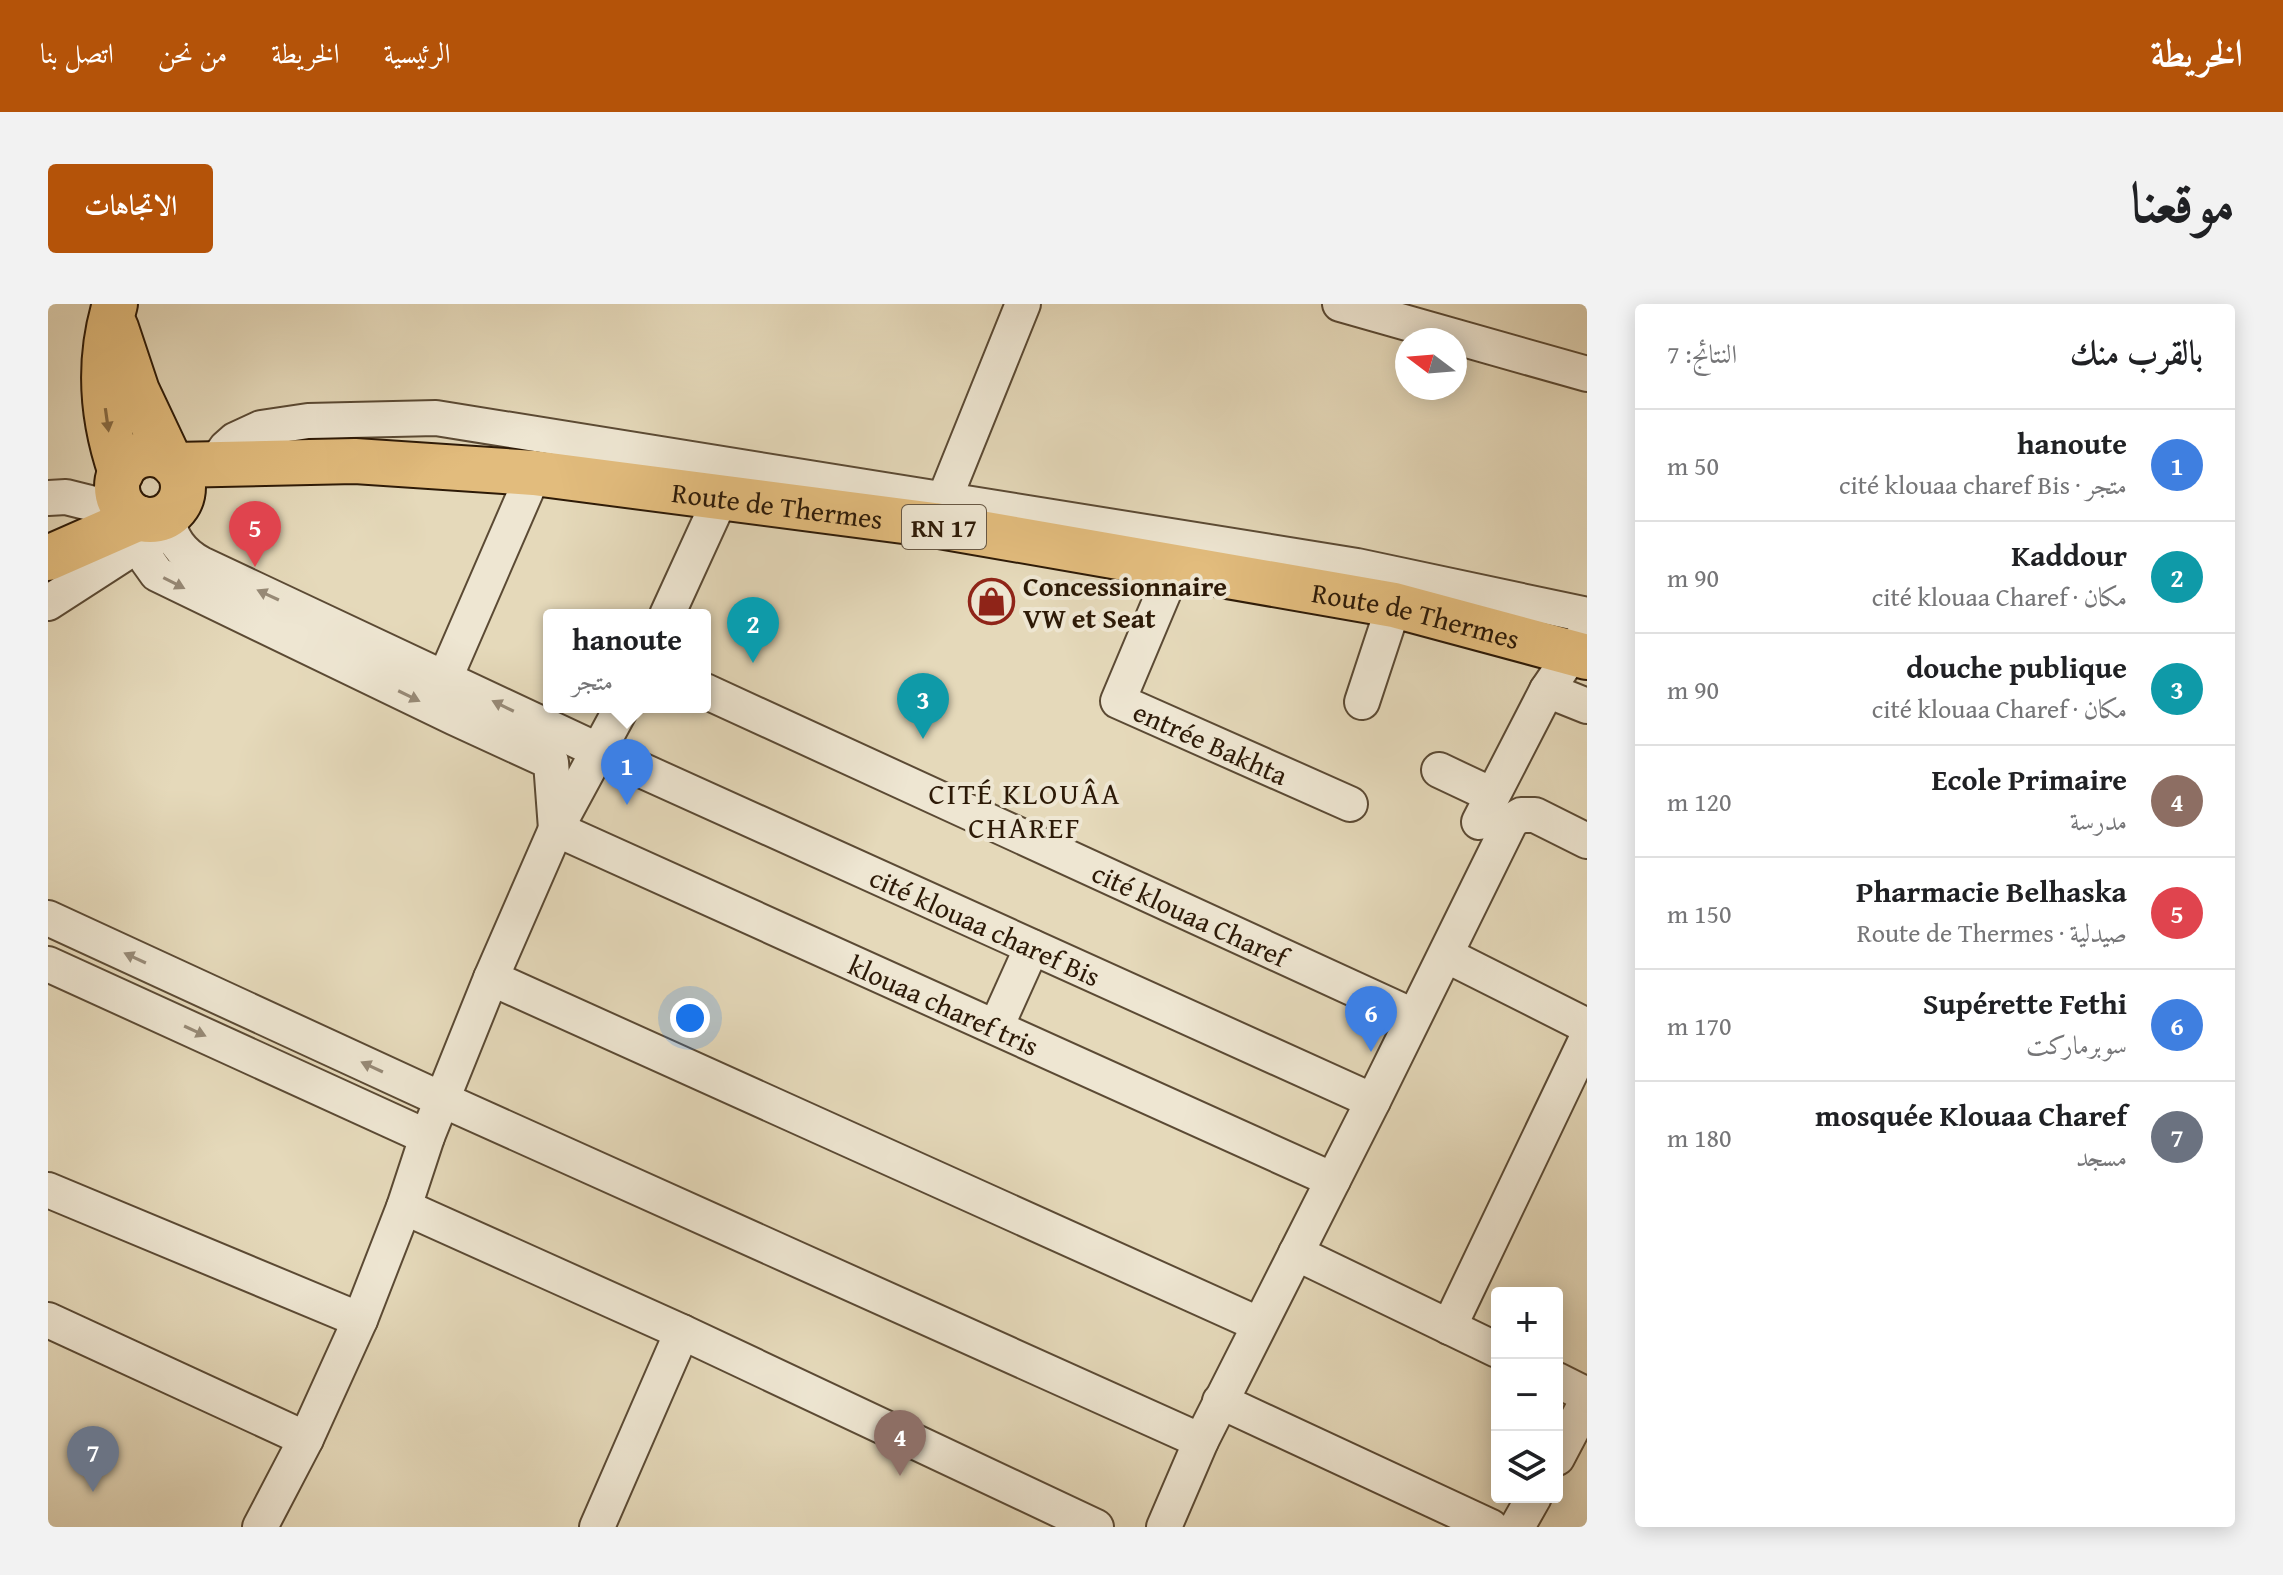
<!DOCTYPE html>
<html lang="ar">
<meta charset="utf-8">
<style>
:root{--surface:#fff;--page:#f2f2f2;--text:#202124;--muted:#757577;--line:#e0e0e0;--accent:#b45309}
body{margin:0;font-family:"Gentium Book Plus",Amiri,serif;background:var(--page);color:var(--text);direction:rtl}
.controls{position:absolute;right:24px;bottom:24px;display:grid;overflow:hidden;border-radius:8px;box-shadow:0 4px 20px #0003}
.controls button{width:72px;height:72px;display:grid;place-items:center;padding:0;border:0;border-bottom:2px solid var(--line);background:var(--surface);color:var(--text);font:40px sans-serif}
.compass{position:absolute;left:1347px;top:24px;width:72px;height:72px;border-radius:50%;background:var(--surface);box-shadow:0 4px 20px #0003;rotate:286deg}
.you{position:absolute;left:642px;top:714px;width:28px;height:28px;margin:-20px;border:6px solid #fff;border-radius:50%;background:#1a73e8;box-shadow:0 0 0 12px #1a73e833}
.badge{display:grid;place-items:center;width:52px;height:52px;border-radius:50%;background:var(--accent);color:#fff;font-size:26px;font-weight:700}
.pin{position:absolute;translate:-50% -66px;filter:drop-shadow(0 2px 4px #0008)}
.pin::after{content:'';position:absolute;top:42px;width:28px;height:24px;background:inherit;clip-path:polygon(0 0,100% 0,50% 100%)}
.popup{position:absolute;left:495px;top:305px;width:168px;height:104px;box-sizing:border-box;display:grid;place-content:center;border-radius:8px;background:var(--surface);filter:drop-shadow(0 2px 6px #0005);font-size:26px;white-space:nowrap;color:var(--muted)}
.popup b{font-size:30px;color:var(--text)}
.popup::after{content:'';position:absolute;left:50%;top:100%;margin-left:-16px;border:16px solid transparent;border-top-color:var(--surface)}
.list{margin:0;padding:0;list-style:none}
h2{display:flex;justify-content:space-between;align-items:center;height:104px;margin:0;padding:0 32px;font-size:34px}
h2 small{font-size:26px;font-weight:400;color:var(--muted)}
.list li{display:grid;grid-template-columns:52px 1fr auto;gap:24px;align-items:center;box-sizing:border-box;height:112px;padding:0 32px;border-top:2px solid var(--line)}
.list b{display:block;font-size:30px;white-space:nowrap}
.list p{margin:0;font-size:26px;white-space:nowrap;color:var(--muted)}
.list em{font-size:26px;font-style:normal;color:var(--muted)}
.icon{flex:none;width:44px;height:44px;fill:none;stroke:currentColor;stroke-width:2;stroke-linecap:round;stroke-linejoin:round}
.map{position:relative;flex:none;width:1539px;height:1223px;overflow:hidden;direction:ltr;border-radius:8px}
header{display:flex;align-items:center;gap:48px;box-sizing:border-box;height:112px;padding:0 40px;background:var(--accent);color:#fff}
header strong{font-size:38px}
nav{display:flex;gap:44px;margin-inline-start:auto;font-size:28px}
.intro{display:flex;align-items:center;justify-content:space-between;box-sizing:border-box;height:192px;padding:0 48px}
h1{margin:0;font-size:56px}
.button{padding:20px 36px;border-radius:8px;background:var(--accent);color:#fff;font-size:28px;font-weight:700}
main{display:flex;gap:48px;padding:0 48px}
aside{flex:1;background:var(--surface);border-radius:8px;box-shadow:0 4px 20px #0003}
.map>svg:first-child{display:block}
</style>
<header>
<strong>الخريطة</strong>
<nav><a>الرئيسية</a><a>الخريطة</a><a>من نحن</a><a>اتصل بنا</a></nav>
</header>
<div class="intro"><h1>موقعنا</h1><a class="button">الاتجاهات</a></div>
<main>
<aside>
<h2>بالقرب منك<small>النتائج: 7</small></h2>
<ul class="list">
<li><span class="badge" style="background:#3f7fe0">1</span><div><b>hanoute</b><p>متجر · cité klouaa charef Bis</p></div><em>50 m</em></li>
<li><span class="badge" style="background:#0f9aa8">2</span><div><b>Kaddour</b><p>مكان · cité klouaa Charef</p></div><em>90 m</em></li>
<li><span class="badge" style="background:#0f9aa8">3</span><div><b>douche publique</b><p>مكان · cité klouaa Charef</p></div><em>90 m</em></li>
<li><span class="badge" style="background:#8d6e63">4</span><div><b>Ecole Primaire</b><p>مدرسة</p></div><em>120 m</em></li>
<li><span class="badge" style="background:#e0444e">5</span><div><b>Pharmacie Belhaska</b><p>صيدلية · Route de Thermes</p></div><em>150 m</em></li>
<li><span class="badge" style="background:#3f7fe0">6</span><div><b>Supérette Fethi</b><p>سوبرماركت</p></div><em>170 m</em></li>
<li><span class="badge" style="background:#6b7280">7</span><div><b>mosquée Klouaa Charef</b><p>مسجد</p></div><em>180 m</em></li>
</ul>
</aside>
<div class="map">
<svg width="1539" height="1223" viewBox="0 0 1539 1223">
<rect width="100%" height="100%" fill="#e5d9ba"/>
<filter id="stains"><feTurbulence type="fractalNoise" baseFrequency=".0025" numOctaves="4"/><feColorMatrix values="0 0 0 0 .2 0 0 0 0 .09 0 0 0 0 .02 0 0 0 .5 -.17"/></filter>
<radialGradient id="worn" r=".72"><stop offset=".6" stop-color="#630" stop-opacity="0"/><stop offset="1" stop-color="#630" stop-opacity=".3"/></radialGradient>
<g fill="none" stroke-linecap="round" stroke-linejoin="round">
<defs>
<g id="minor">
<path d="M1292 0 1539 70"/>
<path d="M165 162 178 144 187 136 213 124 260 117 388 114 1309 262 1539 311"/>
<path d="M0 194 18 193 46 200"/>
<path id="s1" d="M119 211C122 234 133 249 153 260L551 447 1325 797"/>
<path d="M889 213 975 0"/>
<path id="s2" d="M95 215 99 256 109 270 407 414 503 458 508 525 1285 876"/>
<path id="s3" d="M1126 264 1070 397 1302 500"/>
<path d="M0 299 96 237"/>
<path d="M619 311 673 193"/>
<path d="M397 374 486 169"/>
<path d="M1499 386 1539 402"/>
<path id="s4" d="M657 387 1365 712"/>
<path d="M1314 398 1346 301"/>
<path d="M1391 466 1444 491"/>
<path d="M1431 518 1499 386 1537 330"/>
<path d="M0 614 395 796 1153 1137"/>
<path d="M1398 651 1539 722"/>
<path d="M0 660 379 833"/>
<path d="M443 674 1210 1020"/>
<path d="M948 723 984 643"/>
<path d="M0 886 312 1016"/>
<path d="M356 903 634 1028 1048 1223"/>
<path d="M1248 949 1449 1046"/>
<path d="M0 1016 258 1135"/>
<path d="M1401 1023 1539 734"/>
<path d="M1509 1076 1539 1091"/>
<path d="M1172 1097 1443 1223"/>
<path d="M1509 1154 1539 1097"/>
<path d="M212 1223 258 1135 312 1016 356 903 379 833 443 674 508 525 574 403"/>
<path d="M549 1223 634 1028"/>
<path d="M1116 1223 1153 1137 1325 797 1463 517 1473 511H1487L1539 537"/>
<path d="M1469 1223 1486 1193"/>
</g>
<g id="major">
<path d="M67 0C50 56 54 114 73 169"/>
<path d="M68 24 89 87 122 157"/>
<circle cx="102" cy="183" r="33"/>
<path id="s5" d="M126 161 307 157 486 169 886 221 1346 301 1539 353"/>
<path d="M0 254 91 214"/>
</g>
</defs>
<use href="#minor" stroke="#5b4a34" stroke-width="38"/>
<use href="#major" stroke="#2d1a07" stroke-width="48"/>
<use href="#minor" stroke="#eee6d2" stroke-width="34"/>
<use href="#major" stroke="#e2bc7d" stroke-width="44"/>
</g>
<defs><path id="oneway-solid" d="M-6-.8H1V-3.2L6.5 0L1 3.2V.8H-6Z" transform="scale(2)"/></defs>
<use fill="#886b42" href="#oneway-solid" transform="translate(59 116) rotate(82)"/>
<g fill="#978a77">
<use href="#oneway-solid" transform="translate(126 279) rotate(27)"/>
<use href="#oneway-solid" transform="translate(220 291) rotate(-155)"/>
<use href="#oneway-solid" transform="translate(361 392) rotate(26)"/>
<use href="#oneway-solid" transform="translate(455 402) rotate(-154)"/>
<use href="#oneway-solid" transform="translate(87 654) rotate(-155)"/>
<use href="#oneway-solid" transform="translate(147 727) rotate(25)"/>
<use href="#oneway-solid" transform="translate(324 763) rotate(-155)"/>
</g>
<defs>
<symbol id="shop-ring" viewBox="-11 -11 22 22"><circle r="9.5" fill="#eee6d2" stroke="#8f2418" stroke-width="1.5"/><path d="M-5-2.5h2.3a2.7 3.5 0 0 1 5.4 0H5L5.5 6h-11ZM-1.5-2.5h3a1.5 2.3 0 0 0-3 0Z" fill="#8f2418"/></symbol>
</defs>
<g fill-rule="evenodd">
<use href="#shop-ring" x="918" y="272" width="51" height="51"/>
</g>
<g text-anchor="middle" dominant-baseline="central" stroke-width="8" stroke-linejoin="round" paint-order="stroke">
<rect fill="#eee6d2" stroke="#675744" stroke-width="2" x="854" y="201" width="84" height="44" rx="6"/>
<g font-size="26" font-weight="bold" fill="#2d1a07">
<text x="896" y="223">RN 17</text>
</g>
<g font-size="28" fill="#2d1a07" stroke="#eee6d2">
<text stroke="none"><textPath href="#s5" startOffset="606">Route de Thermes</textPath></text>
<text stroke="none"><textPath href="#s5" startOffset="1254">Route de Thermes</textPath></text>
<text stroke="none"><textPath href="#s3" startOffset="246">entrée Bakhta</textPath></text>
<text stroke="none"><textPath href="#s4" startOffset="534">cité klouaa Charef</textPath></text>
<text stroke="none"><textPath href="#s1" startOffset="926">cité klouaa charef Bis</textPath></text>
<text stroke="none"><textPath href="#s2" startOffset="988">klouaa charef tris</textPath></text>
</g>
<g font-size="28" font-weight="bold" fill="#2d1a07" stroke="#eee6d2" text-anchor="start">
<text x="975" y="281">Concessionnaire<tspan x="975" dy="32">VW et Seat</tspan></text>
</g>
<g font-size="30" letter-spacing="2" fill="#2d1a07" stroke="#eee6d2">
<text x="977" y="489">CITÉ KLOUÂA<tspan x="977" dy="34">CHAREF</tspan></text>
</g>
</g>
<rect width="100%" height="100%" filter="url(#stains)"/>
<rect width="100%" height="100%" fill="url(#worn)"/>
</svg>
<div class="controls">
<button>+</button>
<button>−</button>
<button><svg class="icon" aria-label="layers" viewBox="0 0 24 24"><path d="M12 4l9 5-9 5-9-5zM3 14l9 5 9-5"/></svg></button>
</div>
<svg class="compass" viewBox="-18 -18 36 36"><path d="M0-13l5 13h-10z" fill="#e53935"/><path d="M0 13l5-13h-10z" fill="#757577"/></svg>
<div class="you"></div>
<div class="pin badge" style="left:579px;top:501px;background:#3f7fe0">1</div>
<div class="popup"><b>hanoute</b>متجر</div>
<div class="pin badge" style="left:705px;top:359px;background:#0f9aa8">2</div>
<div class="pin badge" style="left:875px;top:435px;background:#0f9aa8">3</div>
<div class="pin badge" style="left:852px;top:1172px;background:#8d6e63">4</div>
<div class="pin badge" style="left:207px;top:263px;background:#e0444e">5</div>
<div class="pin badge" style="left:1323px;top:748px;background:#3f7fe0">6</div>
<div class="pin badge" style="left:45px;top:1188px;background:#6b7280">7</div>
</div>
</main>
